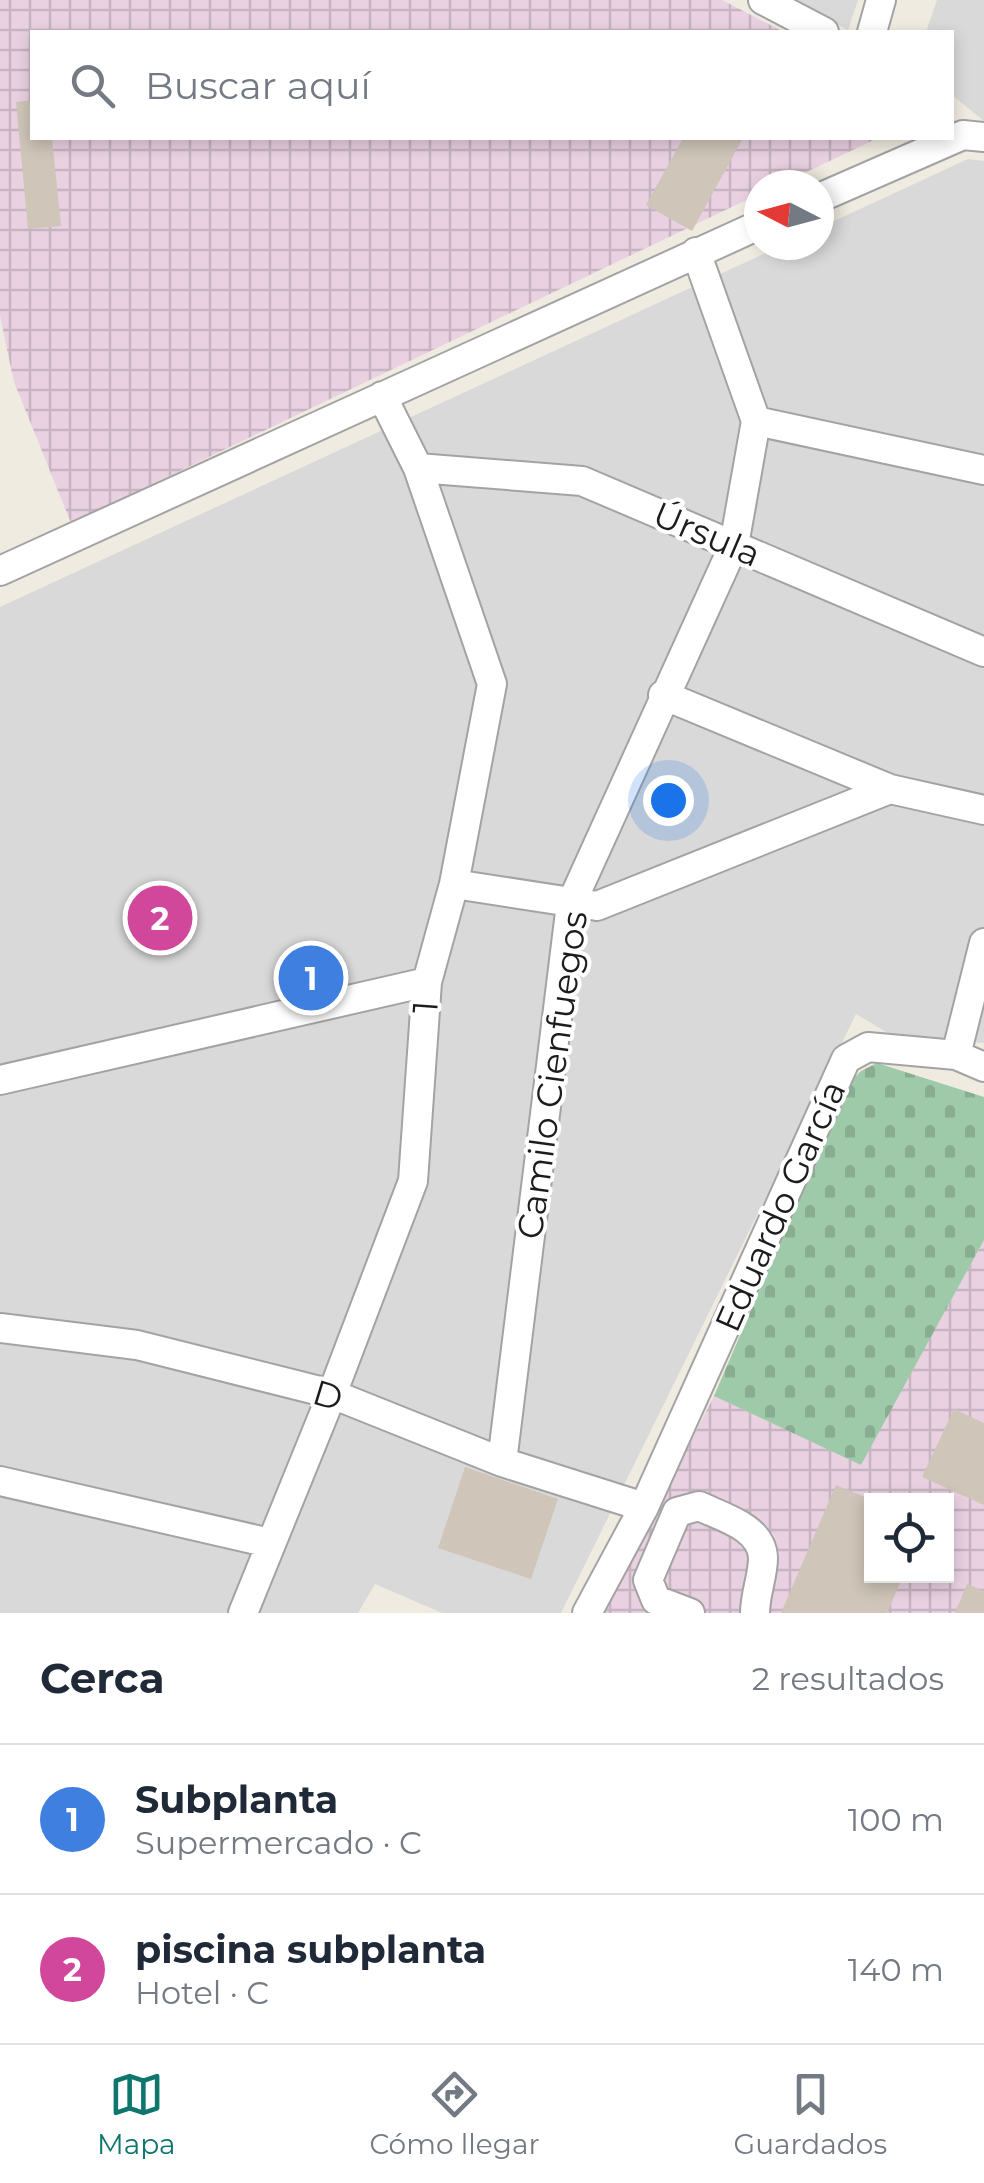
<!DOCTYPE html>
<html lang="es">
<meta charset="utf-8">
<style>
:root{--surface:#fff;--page:#f2f2f3;--text:#1f2937;--muted:#747a83;--line:#e0e1e3;--accent:#0f766e}
body{margin:0;font-family:Montserrat,sans-serif;background:var(--page);color:var(--text)}
.controls{position:absolute;right:30px;bottom:30px;display:grid;overflow:hidden;border-radius:0px;box-shadow:0 5px 15px #0003}
.controls button{width:90px;height:90px;display:grid;place-items:center;padding:0;border:0;border-bottom:2px solid var(--line);background:var(--surface);color:var(--text);font:50px sans-serif}
.compass{position:absolute;left:744px;top:170px;width:90px;height:90px;border-radius:50%;background:var(--surface);box-shadow:0 5px 15px #0003;rotate:276deg}
.you{position:absolute;left:668px;top:800px;width:35px;height:35px;margin:-25px;border:8px solid #fff;border-radius:50%;background:#1a73e8;box-shadow:0 0 0 15px #1a73e833}
.badge{display:grid;place-items:center;width:65px;height:65px;border-radius:50%;background:var(--accent);color:#fff;font-size:32px;font-weight:700}
.pin{position:absolute;translate:-50% -50%;border:5px solid #fff;box-shadow:0 2px 10px #0006}
.list{margin:0;padding:0;list-style:none}
h2{display:flex;justify-content:space-between;align-items:center;height:130px;margin:0;padding:0 40px;font-size:42px}
h2 small{font-size:32px;font-weight:400;color:var(--muted)}
.list li{display:grid;grid-template-columns:65px 1fr auto;gap:30px;align-items:center;box-sizing:border-box;height:150px;padding:0 40px;border-top:2px solid var(--line)}
.list b{display:block;font-size:38px;white-space:nowrap}
.list p{margin:0;font-size:32px;white-space:nowrap;color:var(--muted)}
.list em{font-size:32px;font-style:normal;color:var(--muted)}
.icon{flex:none;width:55px;height:55px;fill:none;stroke:currentColor;stroke-width:2;stroke-linecap:round;stroke-linejoin:round}
.map{position:relative;flex:none;width:984px;height:1613px;overflow:hidden}
.search{position:absolute;background:var(--surface);box-shadow:0 5px 15px #0003;left:30px;right:30px;top:30px;height:110px;display:flex;align-items:center;gap:25px;box-sizing:border-box;padding:0 35px;border-radius:0px;color:var(--muted);font-size:38px}
.sheet{height:430px;background:var(--surface)}
nav{display:flex;justify-content:space-around;align-items:center;box-sizing:border-box;height:140px;border-top:2px solid var(--line);background:var(--surface);font-size:28px;color:var(--muted)}
nav a{display:grid;justify-items:center;gap:5px}
nav .on{color:var(--accent)}
.map>svg:first-child{display:block}
</style>
<div class="map">
<svg width="984" height="1613" viewBox="0 0 984 1613">
<defs>
<pattern id="industrial-grid" width="8" height="8" patternUnits="userSpaceOnUse" patternTransform="scale(2.5)"><rect width="8" height="8" fill="#e9d1e2"/><path d="M0 4h8M4 0v8" fill="none" stroke="#c7b3c1"/></pattern>
<pattern id="cemetery-stones" width="16" height="16" patternUnits="userSpaceOnUse" patternTransform="scale(2.5)"><rect width="16" height="16" fill="#9fcaa9"/><path d="M2 7V4a2 2 0 0 1 4 0v3zM10 15v-3a2 2 0 0 1 4 0v3z" fill="#88ad91"/></pattern>
</defs>
<rect width="100%" height="100%" fill="#efebe0"/>
<path fill="#dad9d9" d="M793 0H858L848 30Z
M937 0H984V121L952 95V32H926Z
M968 159 984 161V1043L893 1036 856 1014 561 1613H442L375 1584 358 1613H0V607L783 245H819V228Z"/>
<path fill="url(#industrial-grid)" fill-rule="evenodd" d="M0 0H722L784 32H32V138H878L779 185H759V194L71 523 14 382 0 316Z
M984 1240V1613H602L714 1396 861 1464ZM872 1500H946V1576H872Z"/>
<path fill="url(#cemetery-stones)" d="M877 1063 984 1097V1240L861 1465 714 1396 848 1084 861 1071Z"/>
<path fill="#cfc5b9" d="M32 100V138H52L61 226 28 229 16 102Z
M683 138H743L692 231 646 205Z
M954 1409 984 1423V1505L922 1477Z
M465 1467 558 1499 531 1579 438 1548Z
M836 1485 872 1500V1576H903L887 1613H781Z
M967 1584 984 1591V1613H955Z"/>
<g fill="none" stroke-linecap="round" stroke-linejoin="round">
<defs>
<path id="minor" d="M763 0 824 32
M872 32 881 0
M819 198 963 135 984 137
M756 421 984 470
M418 468 582 481 984 652
M0 571 759 225
M663 695 890 789 984 810
M454 884 597 906 890 789
M956 1055 984 943
M0 1080 427 982
M0 1328 137 1345 332 1394 502 1462 644 1507
M502 1462 571 904 734 545 756 421 696 252
M0 1481 270 1543
M243 1613 332 1394 413 1181 427 982 454 884 492 684 418 468 382 396
M587 1613 644 1507 846 1059 868 1047 956 1055 984 1067
M690 1613 656 1600 648 1580 677 1512 699 1506C722 1517 762 1527 763 1558 763 1576 755 1594 755 1613"/>
</defs>
<use href="#minor" stroke="#a3a3a3" stroke-width="32"/>
<use href="#minor" stroke="#fff" stroke-width="28"/>
</g>
<g text-anchor="middle" dominant-baseline="central" stroke-width="8" stroke-linejoin="round" paint-order="stroke">
<g font-size="35" fill="#1c1c1c" stroke="#fff">
<text transform="translate(707 534) rotate(23)">Úrsula</text>
<text transform="translate(425 1007) rotate(-86)">1</text>
<text transform="translate(552 1075) rotate(-82)">Camilo Cienfuegos</text>
<text transform="translate(780 1206) rotate(-66)">Eduardo García</text>
<text transform="translate(328 1395) rotate(17)">D</text>
</g>
</g>
</svg>
<div class="controls">
<button><svg class="icon" aria-label="locate" viewBox="0 0 24 24"><circle cx="12" cy="12" r="6"/><path d="M12 2v4M12 18v4M2 12h4M18 12h4"/></svg></button>
</div>
<svg class="compass" viewBox="-18 -18 36 36"><path d="M0-13l5 13h-10z" fill="#e53935"/><path d="M0 13l5-13h-10z" fill="#747a83"/></svg>
<div class="you"></div>
<div class="pin badge" style="left:311px;top:978px;background:#3f7fe0">1</div>
<div class="pin badge" style="left:160px;top:918px;background:#d1479c">2</div>
<div class="search"><svg class="icon" aria-label="search" viewBox="0 0 24 24"><circle cx="10" cy="10" r="6"/><path d="M15 15l6 6"/></svg>Buscar aquí</div>
</div>
<section class="sheet">
<h2>Cerca<small>2 resultados</small></h2>
<ul class="list">
<li><span class="badge" style="background:#3f7fe0">1</span><div><b>Subplanta</b><p>Supermercado · C</p></div><em>100 m</em></li>
<li><span class="badge" style="background:#d1479c">2</span><div><b>piscina subplanta</b><p>Hotel · C</p></div><em>140 m</em></li>
</ul>
</section>
<nav>
<a class="on"><svg class="icon" aria-label="map" viewBox="0 0 24 24"><path d="M3 6l6-2 6 2 6-2v14l-6 2-6-2-6 2zM9 4v14M15 6v14"/></svg>Mapa</a>
<a><svg class="icon" aria-label="directions" viewBox="0 0 24 24"><path d="M12 3l9 9-9 9-9-9zM9 14v-3h6M13 9l2 2-2 2"/></svg>Cómo llegar</a>
<a><svg class="icon" aria-label="saved" viewBox="0 0 24 24"><path d="M7 4h10v16l-5-4-5 4z"/></svg>Guardados</a>
</nav>
